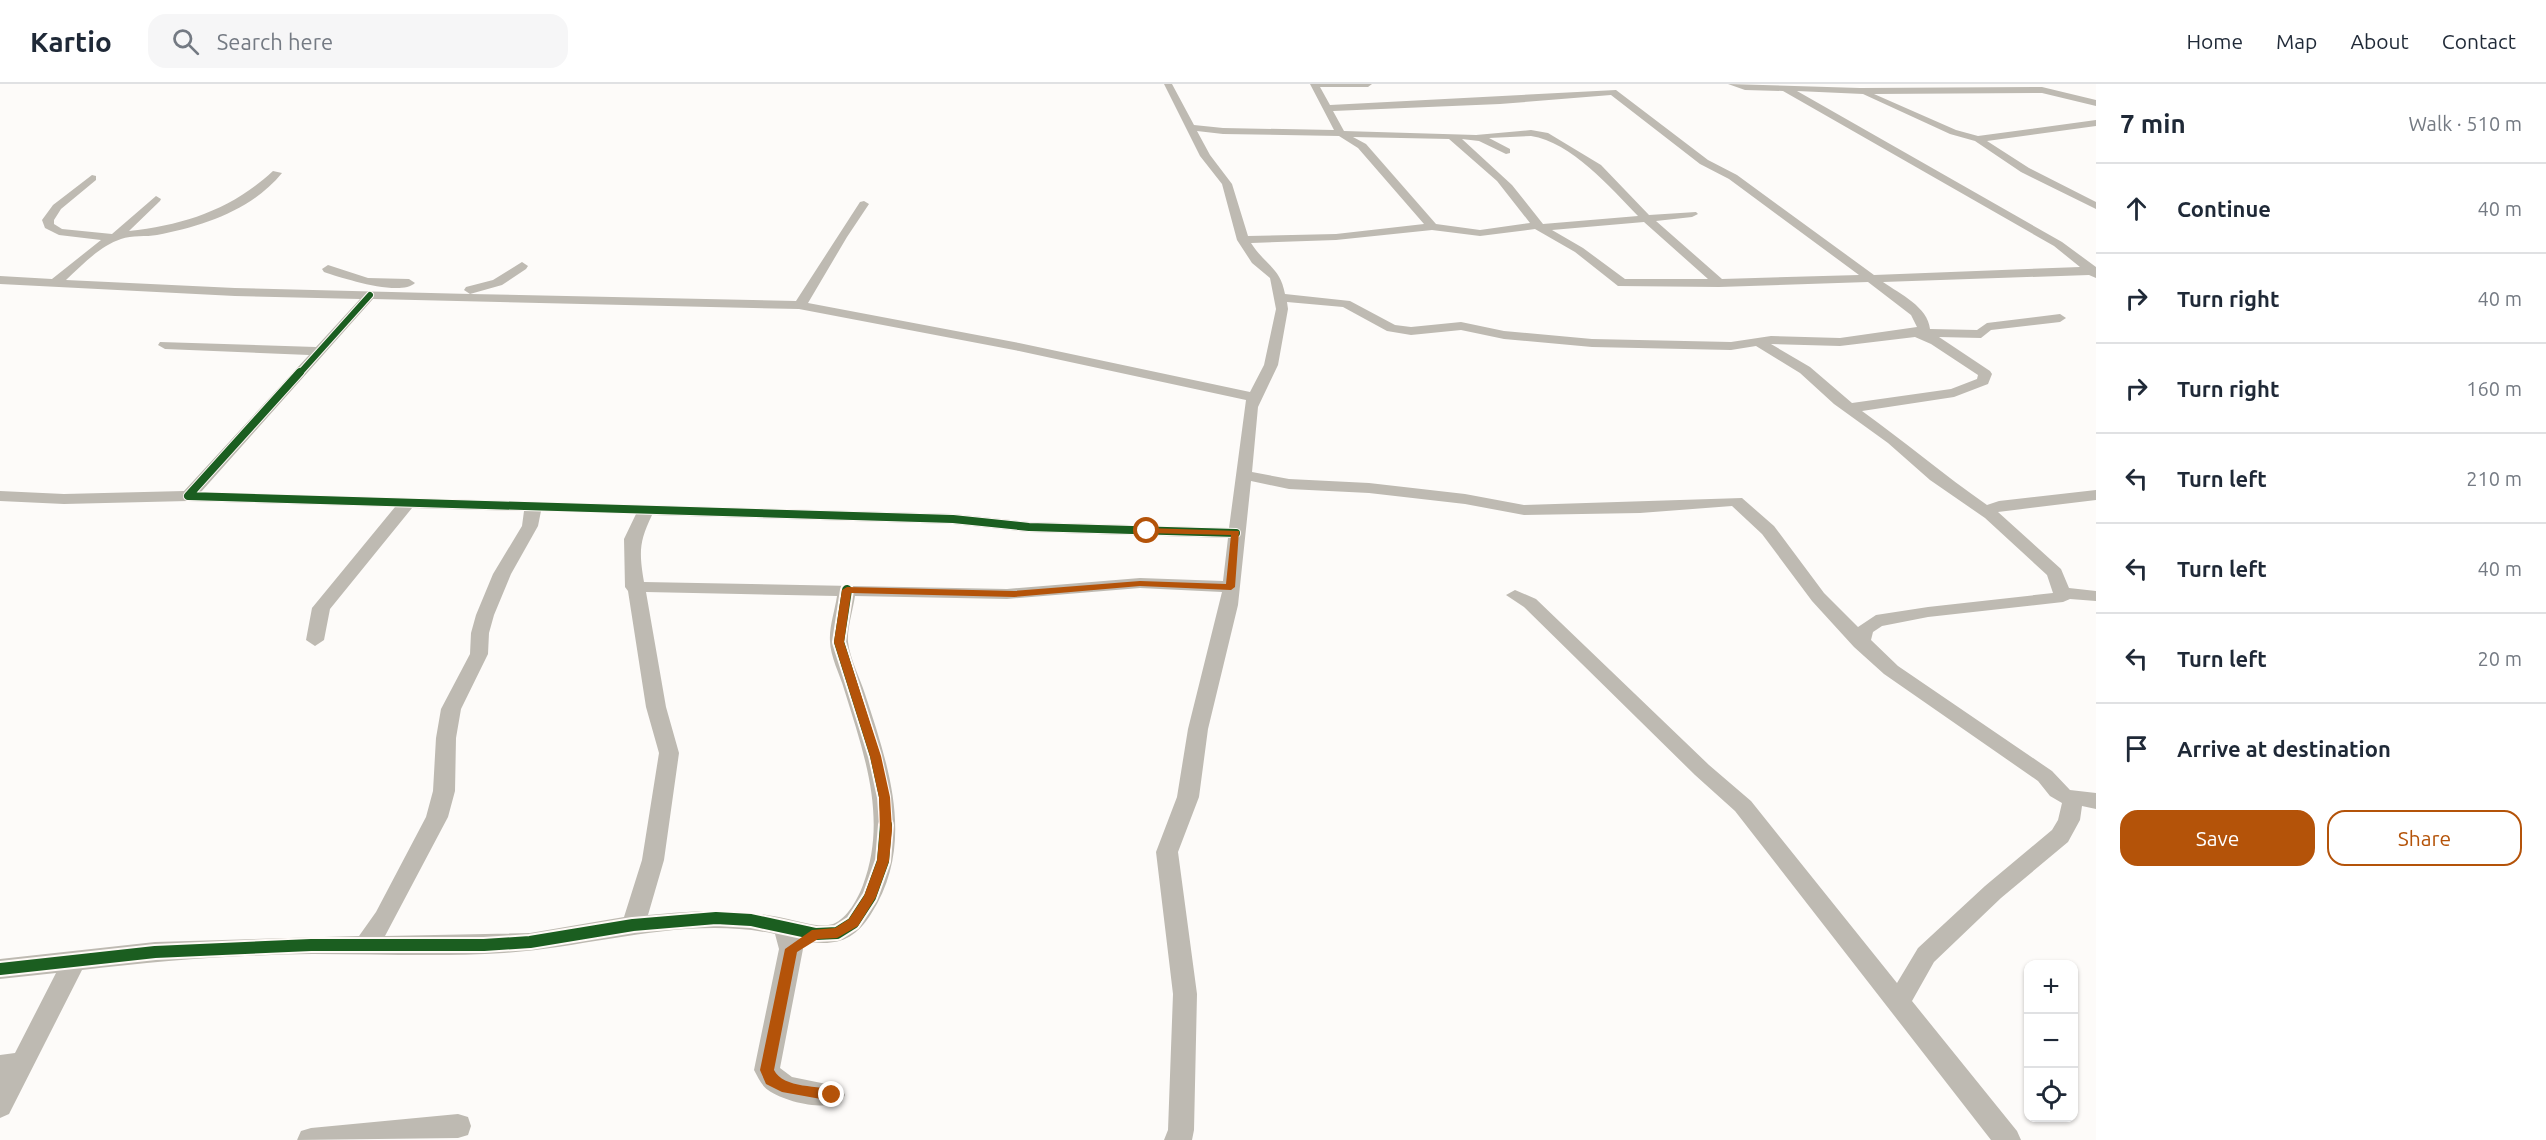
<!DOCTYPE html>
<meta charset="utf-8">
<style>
:root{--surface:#fff;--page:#f6f6f7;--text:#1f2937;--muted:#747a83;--line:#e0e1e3;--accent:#b45309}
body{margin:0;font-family:Ubuntu,sans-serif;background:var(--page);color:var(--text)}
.controls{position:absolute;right:18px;bottom:18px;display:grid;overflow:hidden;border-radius:12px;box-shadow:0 2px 4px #0004}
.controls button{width:54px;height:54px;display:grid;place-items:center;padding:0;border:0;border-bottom:2px solid var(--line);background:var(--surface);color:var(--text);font:30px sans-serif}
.stop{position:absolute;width:18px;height:18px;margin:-14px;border:4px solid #b45309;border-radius:50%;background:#fff}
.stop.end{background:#b45309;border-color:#fff;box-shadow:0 2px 6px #0008}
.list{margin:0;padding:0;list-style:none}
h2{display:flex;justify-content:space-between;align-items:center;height:78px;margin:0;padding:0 24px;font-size:26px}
h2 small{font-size:20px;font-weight:400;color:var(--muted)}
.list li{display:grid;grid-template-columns:39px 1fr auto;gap:18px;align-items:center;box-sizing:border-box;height:90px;padding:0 24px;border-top:2px solid var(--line)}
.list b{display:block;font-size:22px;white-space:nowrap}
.list em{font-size:20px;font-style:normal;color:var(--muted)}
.actions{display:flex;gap:12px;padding:18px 24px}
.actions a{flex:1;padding:14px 0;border:2px solid var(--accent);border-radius:18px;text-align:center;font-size:21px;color:var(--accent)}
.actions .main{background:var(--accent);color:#fff}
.icon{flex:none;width:33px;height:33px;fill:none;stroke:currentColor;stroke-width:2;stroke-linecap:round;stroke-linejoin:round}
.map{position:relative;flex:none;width:2096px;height:1056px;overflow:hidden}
header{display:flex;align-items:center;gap:36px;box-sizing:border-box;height:84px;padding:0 30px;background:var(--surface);border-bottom:2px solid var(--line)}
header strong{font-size:28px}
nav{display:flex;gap:33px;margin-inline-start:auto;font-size:21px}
.search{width:420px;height:54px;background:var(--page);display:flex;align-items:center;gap:15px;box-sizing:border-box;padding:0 21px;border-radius:18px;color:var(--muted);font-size:22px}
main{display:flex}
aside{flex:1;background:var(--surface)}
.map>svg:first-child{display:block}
</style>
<header>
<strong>Kartio</strong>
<div class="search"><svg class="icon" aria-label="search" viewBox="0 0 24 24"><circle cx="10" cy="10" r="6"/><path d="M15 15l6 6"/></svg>Search here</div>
<nav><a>Home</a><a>Map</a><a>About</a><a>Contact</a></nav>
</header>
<main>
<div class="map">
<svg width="2096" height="1056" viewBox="0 0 2096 1056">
<rect width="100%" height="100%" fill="#fdfbf9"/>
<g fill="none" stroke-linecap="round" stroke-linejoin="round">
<path fill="#bebab2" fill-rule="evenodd" d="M1164 0H1172L1194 41 1223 44 1334 46 1310 0H1372L1368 3H1320L1330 21 1616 6 1708 76 1737 91 1874 191 2080 183 2054 162 1783 7 1745 6 1728 0 1860 4 2042 3 2096 16V22L2042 9 1874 10 1956 46 1978 52 2096 36V42L1987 57 2029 84 2096 118V125L2021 88 1975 57 1950 50 1863 10 1797 7 2062 158 2096 183V194L2089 191 1883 198C1900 210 1928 223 1930 245L1977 246 1987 239 2060 230 2066 234 2060 238 1991 246 1981 254 1939 253 1990 287 1992 290 1988 300 1954 313 1862 327C1904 357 1944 391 1987 421L1999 417 2096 406V416L1998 428 2061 485 2069 504 2096 507V517L2070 515 2063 518 1928 533 1882 542 1873 548 1871 556 1898 582 2052 687 2070 706 2096 709V725L2082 722 2080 736 2068 758 2001 814 1934 878 1912 917 2017 1047 2021 1056H1991L1735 727 1695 691 1524 523 1506 511 1515 506 1536 515 1709 681 1751 717 1897 899 1918 864 1985 802 2052 746 2058 736 2062 719 2050 712 2038 697 1884 590 1854 563 1812 517 1762 450 1732 422 1640 429 1524 431 1465 420 1369 409 1289 405 1251 397 1238 521 1208 645 1199 713 1178 768 1197 910 1194 1046 1192 1056H1164L1168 1046 1173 910 1156 768 1177 713 1188 645 1222 508 1140 504 1007 515 855 512C853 526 847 544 848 558 850 575 860 594 865 610 889 683 916 760 871 830 853 859 832 863 800 856L803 865 780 984 792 993 841 1003 845 1011 841 1019C821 1026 785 1018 768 1006 761 1001 758 993 754 986L779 865 775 850C685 831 595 863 504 869 441 873 377 870 313 870 236 871 158 877 82 886L9 1030 0 1034V971L15 969 56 889 0 895V875L155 858 359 852 376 828 426 733 433 707 436 654 441 625 470 570 471 549 476 531 493 490 522 442 524 427 412 424 330 525 324 556 315 562 306 556 312 524 395 423 188 417 64 420 0 417V407L64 410 184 407 309 271 165 265 158 261 160 258 316 263 360 215 235 212 0 200V192L52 195 101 156 59 151 45 144 42 136 53 121 92 91 96 92V96L61 125 54 136V140L62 145 112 150 156 112 161 115 160 117 129 147C185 141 232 125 273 87L282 89C252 126 203 142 157 151 146 153 132 151 121 155 100 162 82 181 66 196L235 204 470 210 464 206 466 203 493 196 522 178 528 182 526 185 502 201 470 210 796 217 860 118 864 117 869 120 847 153 808 219 1019 259 1250 308 1264 281 1276 225 1270 194 1252 179 1237 156 1222 100 1200 72ZM1611 11 1700 80 1729 95 1859 191 1722 195 1656 137 1692 133 1698 130 1696 128 1649 131 1601 81 1548 49 1531 46 1476 51 1344 47 1333 27 1500 20ZM1197 47 1223 50 1339 52 1358 64 1424 140 1336 150 1248 152 1232 100 1210 71ZM1531 52C1571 58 1611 104 1638 132L1543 140 1512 101 1462 55 1479 57 1506 70 1510 69V65L1489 54ZM1353 53 1449 55 1497 97 1530 139 1480 146 1436 140 1366 60ZM1644 138 1708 195H1625L1583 164 1552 146ZM1535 145 1575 168 1618 202 1719 203 1868 198 1911 231 1917 243 1840 254 1771 252 1731 258 1592 255 1504 247 1461 238 1411 243 1395 241 1350 217 1285 210C1280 183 1266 182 1251 159L1336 156 1432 146 1480 152ZM373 215 799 225 1019 267 1246 316 1229 444 1029 438 953 430 201 408ZM1287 218 1343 223 1387 247 1411 251 1461 246 1504 255 1592 263 1731 266 1756 262 1800 289 1834 320 1888 359 1930 396 1985 434 2047 491 2053 509 1928 523 1876 531 1858 543 1824 509 1774 442 1742 414 1524 421 1465 410 1369 399 1289 395 1252 388 1258 323 1278 281 1288 225ZM1915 253 1931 260 1978 291 1977 295 1951 305 1852 319 1810 283 1771 260 1840 262ZM541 427 636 430 624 455 625 503 628 507 646 623 659 669 642 776 624 833 530 849 385 852 448 733 455 707 456 654 461 625 488 570 489 549 494 531 511 490 538 442ZM652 431 953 440 1029 448 1228 454 1223 497 1140 494 1007 505 644 498C639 468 639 458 652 431ZM646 508 837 512C835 526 829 543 830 557 830 572 840 591 844 605 864 670 888 734 863 801 858 814 848 834 833 840 820 844 802 838 788 835 736 824 700 826 648 831L664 776 679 669 666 623Z
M328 181 368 194 409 195 415 199C400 213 342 194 324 188L322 185Z
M458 1030 468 1033 471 1042 468 1051 458 1054 297 1056 301 1047 311 1044Z"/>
<defs>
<path id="cycleway-far3" d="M299 290 370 211"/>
<path id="cycleway-far2" d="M300 288 188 412 953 435 1029 443 1236 449"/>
<path id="cycleway-far1" d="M847 506 839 558 875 672 884 713 886 742"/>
<path id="cycleway" d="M0 885 155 868 311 861H484L530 858 633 841 716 834 751 836 816 850 837 849 853 839 870 813 883 777 886 741"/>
</defs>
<use href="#cycleway-far3" stroke="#fffaf7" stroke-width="8"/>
<use href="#cycleway-far2" stroke="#fffaf7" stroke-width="10"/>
<use href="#cycleway-far1" stroke="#fffaf7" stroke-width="14"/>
<use href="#cycleway" stroke="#fffaf7" stroke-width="16"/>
<use href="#cycleway-far3" stroke="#1b5e20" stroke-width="6"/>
<use href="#cycleway-far2" stroke="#1b5e20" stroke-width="8"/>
<use href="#cycleway-far1" stroke="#1b5e20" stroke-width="10"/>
<use href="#cycleway" stroke="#1b5e20" stroke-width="12"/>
</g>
<path fill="#b45309" d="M1147 444 1239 447 1235 503 1231 506 1140 502 1014 513 851 509 844 558 881 672 890 713 892 746 889 777 876 813 858 842 837 854 818 855 797 868 774 986C783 1005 820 1001 837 1007V1016L832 1017 782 1008 766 1000 760 986 785 865 812 846 835 844 849 835 864 812 877 777 880 746 879 713 870 672 834 558 842 506 847 503 1014 507 1140 497 1226 500 1231 451 1144 449 1143 447Z"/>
</svg>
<div class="controls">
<button>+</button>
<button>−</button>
<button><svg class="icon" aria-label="locate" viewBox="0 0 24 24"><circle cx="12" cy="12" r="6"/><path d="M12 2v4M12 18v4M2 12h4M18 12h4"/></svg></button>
</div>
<div class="stop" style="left:1147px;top:447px"></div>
<div class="stop end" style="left:832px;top:1011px"></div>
</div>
<aside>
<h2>7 min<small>Walk · 510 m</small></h2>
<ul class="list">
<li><svg class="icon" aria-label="ahead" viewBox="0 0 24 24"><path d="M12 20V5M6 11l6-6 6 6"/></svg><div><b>Continue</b></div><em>40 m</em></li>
<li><svg class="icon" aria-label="right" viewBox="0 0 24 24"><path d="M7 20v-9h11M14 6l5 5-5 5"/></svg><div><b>Turn right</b></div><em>40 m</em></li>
<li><svg class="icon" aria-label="right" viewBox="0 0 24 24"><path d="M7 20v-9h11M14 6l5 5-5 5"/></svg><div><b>Turn right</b></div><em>160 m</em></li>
<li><svg class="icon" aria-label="left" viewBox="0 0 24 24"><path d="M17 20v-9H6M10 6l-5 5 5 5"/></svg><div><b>Turn left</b></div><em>210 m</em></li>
<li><svg class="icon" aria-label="left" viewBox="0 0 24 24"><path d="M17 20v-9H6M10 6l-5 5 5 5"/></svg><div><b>Turn left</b></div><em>40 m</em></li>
<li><svg class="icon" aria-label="left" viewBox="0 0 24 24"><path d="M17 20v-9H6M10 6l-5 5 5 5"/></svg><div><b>Turn left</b></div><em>20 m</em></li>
<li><svg class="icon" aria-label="arrive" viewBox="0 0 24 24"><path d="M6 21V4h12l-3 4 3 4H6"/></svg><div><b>Arrive at destination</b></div></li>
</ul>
<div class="actions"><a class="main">Save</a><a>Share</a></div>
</aside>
</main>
